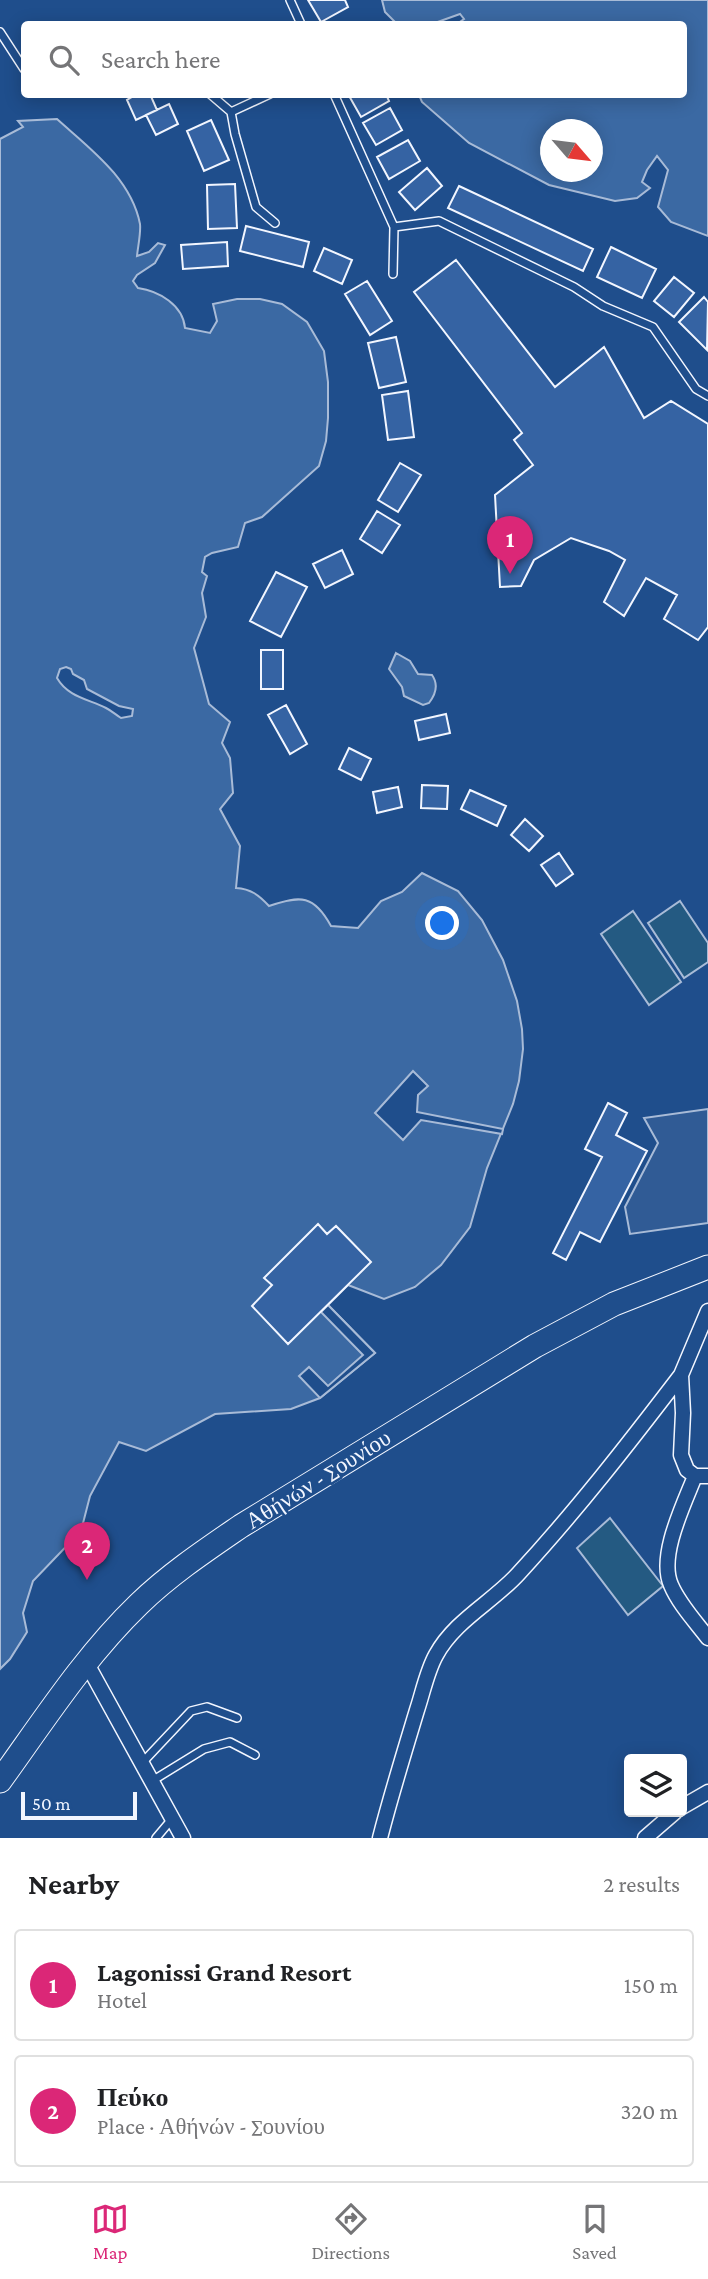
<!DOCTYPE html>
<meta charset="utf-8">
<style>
:root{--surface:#fff;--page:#f6f6f6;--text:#202124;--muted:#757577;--line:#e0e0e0;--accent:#db2777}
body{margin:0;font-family:"Crimson Pro",serif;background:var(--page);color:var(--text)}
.controls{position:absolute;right:21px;bottom:21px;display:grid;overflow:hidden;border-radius:7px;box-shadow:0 4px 18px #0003}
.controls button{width:63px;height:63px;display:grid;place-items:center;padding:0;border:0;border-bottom:2px solid var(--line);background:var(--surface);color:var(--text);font:35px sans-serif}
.compass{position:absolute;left:540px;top:119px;width:63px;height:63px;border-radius:50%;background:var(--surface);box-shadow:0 4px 18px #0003;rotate:118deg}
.scale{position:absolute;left:21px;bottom:18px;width:116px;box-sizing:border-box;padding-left:7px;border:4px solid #f2f6ff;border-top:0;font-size:19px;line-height:24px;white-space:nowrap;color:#f2f6ff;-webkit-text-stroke:5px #1f4e8c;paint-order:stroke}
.you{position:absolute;left:443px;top:924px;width:24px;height:24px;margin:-18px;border:5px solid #fff;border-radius:50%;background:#1a73e8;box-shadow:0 0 0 10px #1a73e833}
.badge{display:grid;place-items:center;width:46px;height:46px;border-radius:50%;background:var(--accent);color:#fff;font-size:23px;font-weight:700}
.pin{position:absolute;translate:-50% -58px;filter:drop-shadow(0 2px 4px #0008)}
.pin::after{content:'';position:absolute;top:37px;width:24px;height:21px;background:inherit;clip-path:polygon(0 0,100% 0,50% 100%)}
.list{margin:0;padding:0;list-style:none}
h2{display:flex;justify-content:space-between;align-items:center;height:91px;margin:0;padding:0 28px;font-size:30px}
h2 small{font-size:23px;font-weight:400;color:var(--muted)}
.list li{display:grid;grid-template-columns:46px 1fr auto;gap:21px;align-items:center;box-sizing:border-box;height:112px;margin:0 14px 14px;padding:0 14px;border:2px solid var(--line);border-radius:7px}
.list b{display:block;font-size:26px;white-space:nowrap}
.list p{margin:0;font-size:23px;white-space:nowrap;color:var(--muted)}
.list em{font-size:23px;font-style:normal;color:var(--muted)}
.icon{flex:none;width:38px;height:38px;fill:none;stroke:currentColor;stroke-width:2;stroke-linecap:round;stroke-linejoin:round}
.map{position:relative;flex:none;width:708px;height:1838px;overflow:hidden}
.search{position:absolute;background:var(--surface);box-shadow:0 4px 18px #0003;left:21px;right:21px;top:21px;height:77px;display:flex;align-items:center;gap:18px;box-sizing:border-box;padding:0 24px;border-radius:7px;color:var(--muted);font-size:26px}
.sheet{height:343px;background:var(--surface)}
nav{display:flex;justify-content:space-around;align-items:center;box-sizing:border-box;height:98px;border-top:2px solid var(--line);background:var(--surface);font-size:19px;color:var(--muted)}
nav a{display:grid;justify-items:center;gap:4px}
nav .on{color:var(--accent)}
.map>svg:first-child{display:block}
</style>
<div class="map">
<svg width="708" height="1838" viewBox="0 0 708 1838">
<rect width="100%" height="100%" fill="#1f4e8c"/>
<path fill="#245a82" stroke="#a8bbd7" stroke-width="2" d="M680 901 708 943V962L684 978 648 923Z
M633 911 681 982 649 1005 601 934Z
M610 1518 663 1586 628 1615 577 1548Z"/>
<path fill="#305b95" stroke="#a8bbd7" stroke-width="2" d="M708 1109V1223L630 1234 625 1207 658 1143 644 1118Z"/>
<path fill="#3b69a3" stroke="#a8bbd7" stroke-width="2" fill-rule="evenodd" d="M382 0H708V236L671 222 658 207 668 170 657 156 647 170 642 182 650 188 637 198 615 201 549 185 469 143 422 102 419 95 684 94V24H457L464 19 460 14 432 24H397L385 12ZM550 130H592V172H550Z
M57 119C89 148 131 178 140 224 141 233 138 246 137 256L149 252 158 243 165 245 155 263 137 275 133 281 138 288C159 291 183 305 185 328L210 333 217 321 213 304 237 299H260L282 304 307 322 324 351 328 382V418L326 441 319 466 262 517 245 523 238 547 212 553 205 557 202 572 207 576 202 593 206 617 194 648 209 704 230 722 222 743 230 758 233 793 220 809 240 846 236 888C251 889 259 895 269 906 301 895 314 895 331 926L358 928 381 901 402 892 422 873 458 891 482 920 503 960 517 1001 522 1029 523 1049 519 1081 513 1104 487 1168 470 1227 441 1265 415 1287 384 1299 348 1285 328 1305 375 1353 320 1398 291 1409 215 1414 146 1451 119 1442 90 1496 81 1531 33 1581 23 1613 27 1632 10 1659 0 1669V139L23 127 18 121ZM66 667 71 669 73 674 84 680 87 689 119 706 133 709 132 716 121 718C116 715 112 711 106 708 88 699 68 697 57 678L60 669Z
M396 653 410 661 418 674 432 675C439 685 436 694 429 703L423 705 404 696 402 687 389 669Z"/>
<path fill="#1f4e8c" stroke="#a8bbd7" stroke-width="2" d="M413 1071 428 1086 418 1095 417 1112 503 1129 502 1134 421 1120 403 1140 375 1113Z
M328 1305 375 1353 320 1398 299 1376 309 1367 328 1386 363 1355 321 1312Z"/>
<path fill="#3563a3" stroke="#f2f6ff" stroke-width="2" d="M308 0H345L348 7 321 22Z
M137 94H150L157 110 136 120 127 100Z
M348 94H386L389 101 361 117Z
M169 104 178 124 156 135 146 115Z
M390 108 402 130 376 145 363 123Z
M211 120 229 160 204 171 187 131Z
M408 140 420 161 389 179 377 157Z
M427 168 442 186 415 210 399 192Z
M235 184 237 228 208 229 207 185Z
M459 186 593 249 583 271 448 208Z
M246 226 309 242 303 267 240 251Z
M227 242 228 266 183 269 181 245Z
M611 247 656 269 642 298 597 277Z
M324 248 352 260 342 284 314 271Z
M456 260 555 387 604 347 644 418 671 401 708 424V627L698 640 664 619 677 595 646 578 624 616 604 602 625 560 609 551 571 538 534 560 521 586 500 587 495 495 533 465 514 440 522 433 414 292Z
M674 277 694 293 674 317 654 301Z
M367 281 392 321 370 335 345 294Z
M704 297 708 302 707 350 679 322Z
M396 337 406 382 379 388 368 343Z
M408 391 414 437 388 440 382 395Z
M400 463 421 475 398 512 378 500Z
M377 511 400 525 382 553 360 539Z
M342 550 353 574 325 588 313 564Z
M276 572 307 587 281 637 250 621Z
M261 650H283V689H261Z
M286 705 307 744 290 754 268 715Z
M446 714 450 733 419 740 415 721Z
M349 748 371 759 361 780 339 769Z
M422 785 448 786 447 809 421 808Z
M398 787 402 807 377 813 373 792Z
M470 790 506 806 497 826 461 809Z
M525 819 543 836 529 851 511 835Z
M559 853 573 874 556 886 541 865Z
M608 1103 627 1113 616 1135 647 1151 600 1242 580 1232 566 1260 553 1253 602 1157 585 1149Z
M318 1224 327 1234 336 1226 371 1262 288 1344 252 1306 272 1285 264 1278Z"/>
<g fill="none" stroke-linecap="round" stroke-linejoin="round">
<defs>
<path id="lane" d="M290 0 301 24
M0 32 24 69
M210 94 231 112 235 134 256 207 275 223
M334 94 394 227
M231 112 270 94
M393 274 394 227 439 221 574 287 603 306 653 327 696 389 708 396
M142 1763 191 1711 207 1707 237 1718
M152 1781 204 1749 230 1742 255 1755
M156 1838 172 1819"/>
<path id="street" d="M708 1311 681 1375 683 1413 681 1455 687 1470 695 1476H708
M695 1476C684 1504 658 1556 671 1585 679 1604 695 1621 708 1638
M86 1662 183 1838
M682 1807 708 1792
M380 1838C391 1795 404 1753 417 1710 423 1692 427 1671 436 1655 455 1620 493 1602 519 1573 577 1510 629 1443 681 1375
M645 1838 675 1812"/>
<path id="primary" d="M0 1781C44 1720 85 1656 139 1604 170 1574 206 1550 241 1526L535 1346 614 1304 708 1267"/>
</defs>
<use href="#lane" stroke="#f2f6ff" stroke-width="10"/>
<use href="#street" stroke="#f2f6ff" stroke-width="17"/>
<use href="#primary" stroke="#f2f6ff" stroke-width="25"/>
<use href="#lane" stroke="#1f4e8c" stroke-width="7"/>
<use href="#street" stroke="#1f4e8c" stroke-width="14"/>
<use href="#primary" stroke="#1f4e8c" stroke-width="23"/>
</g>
<g text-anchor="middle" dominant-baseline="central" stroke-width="5" stroke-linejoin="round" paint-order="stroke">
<g font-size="23" fill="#f2f6ff" stroke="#1f4e8c">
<text transform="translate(318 1479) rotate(-32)">Αθήνών - Σουνίου</text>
</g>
</g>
</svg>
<div class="controls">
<button><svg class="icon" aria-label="layers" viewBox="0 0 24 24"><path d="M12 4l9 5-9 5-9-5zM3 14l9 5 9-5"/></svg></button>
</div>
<svg class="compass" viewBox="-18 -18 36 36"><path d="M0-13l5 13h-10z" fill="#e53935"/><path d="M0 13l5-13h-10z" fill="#757577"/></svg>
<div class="scale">50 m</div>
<div class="you"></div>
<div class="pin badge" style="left:510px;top:574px">1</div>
<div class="pin badge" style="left:87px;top:1580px">2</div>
<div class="search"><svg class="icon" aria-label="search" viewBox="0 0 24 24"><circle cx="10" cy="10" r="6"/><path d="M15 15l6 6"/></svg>Search here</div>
</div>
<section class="sheet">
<h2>Nearby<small>2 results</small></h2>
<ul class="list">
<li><span class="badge">1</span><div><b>Lagonissi Grand Resort</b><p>Hotel</p></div><em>150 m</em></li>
<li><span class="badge">2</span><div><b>Πεύκο</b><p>Place · Αθήνών - Σουνίου</p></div><em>320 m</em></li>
</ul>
</section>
<nav>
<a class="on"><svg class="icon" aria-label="map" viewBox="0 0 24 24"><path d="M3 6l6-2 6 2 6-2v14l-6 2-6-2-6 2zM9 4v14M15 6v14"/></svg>Map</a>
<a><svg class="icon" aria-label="directions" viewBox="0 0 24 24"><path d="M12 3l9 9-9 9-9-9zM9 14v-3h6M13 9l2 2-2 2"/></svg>Directions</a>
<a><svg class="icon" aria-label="saved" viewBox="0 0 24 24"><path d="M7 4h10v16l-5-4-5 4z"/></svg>Saved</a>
</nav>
